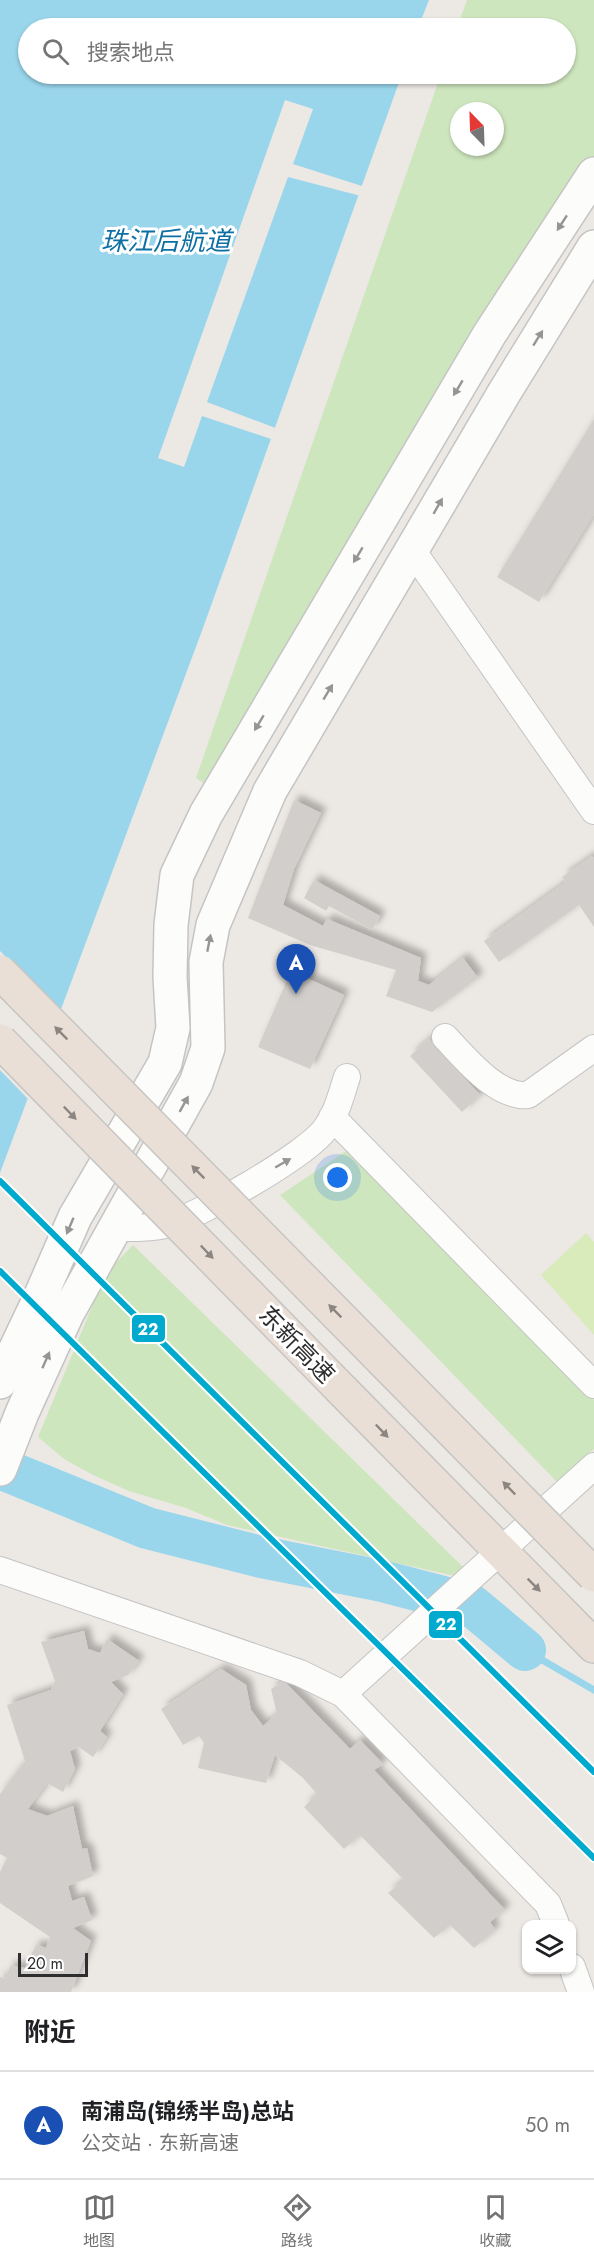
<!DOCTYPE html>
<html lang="zh">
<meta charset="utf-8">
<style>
:root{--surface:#fff;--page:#f2f2f2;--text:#202124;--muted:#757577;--line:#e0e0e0;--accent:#706f6e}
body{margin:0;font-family:Jost,"Noto Sans SC",sans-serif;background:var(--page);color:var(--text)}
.controls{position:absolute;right:18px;bottom:18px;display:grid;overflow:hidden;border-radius:12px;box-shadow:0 2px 4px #0004}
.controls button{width:54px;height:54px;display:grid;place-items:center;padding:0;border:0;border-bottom:2px solid var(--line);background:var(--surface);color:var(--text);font:30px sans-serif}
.compass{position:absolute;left:450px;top:102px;width:54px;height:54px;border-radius:50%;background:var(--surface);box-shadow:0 2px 4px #0004;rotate:337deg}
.scale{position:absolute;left:18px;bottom:15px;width:70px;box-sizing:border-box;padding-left:6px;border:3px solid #2e2e2e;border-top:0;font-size:16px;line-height:21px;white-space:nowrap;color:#2e2e2e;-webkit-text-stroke:4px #fff;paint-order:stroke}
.you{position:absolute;left:338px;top:1178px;width:21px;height:21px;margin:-15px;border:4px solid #fff;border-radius:50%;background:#1a73e8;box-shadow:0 0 0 9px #1a73e833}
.badge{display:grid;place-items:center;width:39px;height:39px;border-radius:50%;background:var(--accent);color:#fff;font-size:20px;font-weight:700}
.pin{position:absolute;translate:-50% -50px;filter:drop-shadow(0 2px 3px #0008)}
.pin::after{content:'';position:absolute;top:32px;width:21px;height:18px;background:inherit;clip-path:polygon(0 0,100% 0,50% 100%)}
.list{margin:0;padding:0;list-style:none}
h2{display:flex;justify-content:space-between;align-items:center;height:78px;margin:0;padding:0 24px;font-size:26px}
h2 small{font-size:20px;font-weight:400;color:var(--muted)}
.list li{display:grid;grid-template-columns:39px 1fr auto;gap:18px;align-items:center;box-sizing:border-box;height:108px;padding:0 24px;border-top:2px solid var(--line)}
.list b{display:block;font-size:22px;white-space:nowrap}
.list p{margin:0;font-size:20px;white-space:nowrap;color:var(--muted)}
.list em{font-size:20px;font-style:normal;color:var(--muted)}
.icon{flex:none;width:33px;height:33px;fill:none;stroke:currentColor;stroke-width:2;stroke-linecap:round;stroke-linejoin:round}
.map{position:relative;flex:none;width:594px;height:1992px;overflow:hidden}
.search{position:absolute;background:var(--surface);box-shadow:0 2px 4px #0004;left:18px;right:18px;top:18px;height:66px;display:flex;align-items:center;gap:15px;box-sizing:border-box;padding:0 21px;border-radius:33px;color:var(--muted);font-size:22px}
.sheet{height:186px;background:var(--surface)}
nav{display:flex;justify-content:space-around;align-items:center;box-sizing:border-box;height:84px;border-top:2px solid var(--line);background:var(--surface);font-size:16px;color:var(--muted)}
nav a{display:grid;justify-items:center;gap:3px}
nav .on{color:var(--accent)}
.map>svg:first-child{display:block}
</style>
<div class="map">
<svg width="594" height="1992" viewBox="0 0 594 1992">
<defs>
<filter id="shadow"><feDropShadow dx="5.5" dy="-5.5" stdDeviation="3" flood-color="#0004"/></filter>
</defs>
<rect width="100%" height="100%" fill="#ece8e4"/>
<path fill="#cee6be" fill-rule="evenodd" d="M467 0H594V177L218 793 196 778 441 74H566V28H457ZM459 111H495V147H459Z
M348 1150 594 1400V1449L557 1482 280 1195Z
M133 1245 463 1567 455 1576 227 1525 186 1508 129 1491 93 1475 64 1459 38 1437 106 1273Z"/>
<path fill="#d9eabb" d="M586 1233 594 1242V1335L541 1275Z"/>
<path fill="#99d6ec" d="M0 0H429L418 28H28V74H402L203 628 0 1173Z"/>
<path fill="#ece8e4" d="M285 100 313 109 293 164 365 187 361 196 288 177 207 402 278 429 274 440 202 416 184 467 158 458Z
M0 951 62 1014 30 1101 0 1070Z"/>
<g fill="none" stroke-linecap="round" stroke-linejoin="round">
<path stroke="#99d6ec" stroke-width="7" d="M525 1650 594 1690"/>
<path stroke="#99d6ec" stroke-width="42" d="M0 1468 147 1528 261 1557 382 1581 470 1604 525 1650"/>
</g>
<path fill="#d1cecb" filter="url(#shadow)" d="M594 419V514L539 602 497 577Z
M294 800 321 813 294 869 283 905 323 926 327 919 421 958 418 981 429 985 463 958 478 978 432 1012 386 996 396 970 310 945 248 918Z
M592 856 594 859V927L579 905 499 962 484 941 566 882 562 877Z
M314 880 380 916 372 930 329 906 326 911 304 898Z
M291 971 344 995 310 1069 258 1047Z
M429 1039 480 1095 462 1112 410 1056Z
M84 1631 88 1649 100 1653 107 1639 139 1661 128 1675 111 1682 123 1694 100 1731 107 1737 93 1757 79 1747 70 1751 75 1769 63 1792 47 1783 28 1809 47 1816 73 1806 82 1849 87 1848 93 1876 68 1886 72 1901 84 1897 92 1920 73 1928 91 1941 71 1992H0V1977L6 1979 10 1966 25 1968 36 1945 46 1948 50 1937 0 1903V1872L7 1858 0 1854V1794L25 1761 7 1705 51 1690 55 1681 41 1642Z
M221 1669 246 1685 251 1710 263 1726 277 1714 271 1689 284 1681 350 1749 360 1740 383 1764 374 1770 505 1910 490 1922 495 1930 474 1948 450 1925 434 1938 388 1893 404 1880 360 1835 344 1849 304 1807 317 1794 303 1778 275 1755 266 1783 198 1768 204 1743 199 1736 183 1745 161 1709Z"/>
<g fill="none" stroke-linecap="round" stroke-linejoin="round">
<defs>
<path id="street" d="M412 550 594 811
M445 1037C465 1058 497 1098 528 1095L594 1048
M332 1117 594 1385
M114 1228C131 1228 148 1229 165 1225 198 1217 307 1155 326 1128 337 1113 341 1095 347 1077
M0 1570 300 1673 343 1694 548 1904 556 1924
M343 1694 594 1466
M572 1967 581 1992"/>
<path id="secondary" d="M0 1382 38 1302 75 1217 165 1063 173 1028 170 977 171 925 177 875 206 814 489 335 594 174
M0 1469 22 1413 67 1314 196 1083 208 1048 206 962 213 925 270 791 504 393 594 247"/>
<path id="highway" d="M341 1389 594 1646"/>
</defs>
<use href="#street" stroke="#c5c4c5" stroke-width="28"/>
<use href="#secondary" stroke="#c5c4c5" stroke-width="36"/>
<use href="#highway" stroke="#c6c5c4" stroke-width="36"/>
<use href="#street" stroke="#fcfcfb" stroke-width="26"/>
<use href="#secondary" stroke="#fcfcfb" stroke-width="33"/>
<use href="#highway" stroke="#eadfd6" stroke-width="33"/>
<defs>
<path id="highway-bridge" d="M0 972 594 1575
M0 1041 341 1389"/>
</defs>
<use href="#highway-bridge" stroke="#c6c5c4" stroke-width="36" stroke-linecap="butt"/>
<use href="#highway-bridge" stroke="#eadfd6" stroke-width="33"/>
<defs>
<path id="metro-1" d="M0 1181 594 1772
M0 1271 594 1858"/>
</defs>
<use href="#metro-1" stroke="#fff" stroke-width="10"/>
<use href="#metro-1" stroke="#00a9ce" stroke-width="6"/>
</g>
<defs><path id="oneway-solid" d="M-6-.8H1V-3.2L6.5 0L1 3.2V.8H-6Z" transform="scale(1.5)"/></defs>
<g fill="#959594">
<use href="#oneway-solid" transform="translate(562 223) rotate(123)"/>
<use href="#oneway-solid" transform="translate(538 338) rotate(-58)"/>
<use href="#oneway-solid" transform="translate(458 388) rotate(121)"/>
<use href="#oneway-solid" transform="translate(438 506) rotate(-60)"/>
<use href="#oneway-solid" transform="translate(358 555) rotate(121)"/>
<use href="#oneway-solid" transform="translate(328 692) rotate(-59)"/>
<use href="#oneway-solid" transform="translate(259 723) rotate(121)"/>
<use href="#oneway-solid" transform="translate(209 943) rotate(-79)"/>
<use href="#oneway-solid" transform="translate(184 1104) rotate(-61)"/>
<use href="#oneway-solid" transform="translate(283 1163) rotate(-30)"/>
<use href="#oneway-solid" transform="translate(70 1226) rotate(113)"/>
<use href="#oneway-solid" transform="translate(46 1360) rotate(-66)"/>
</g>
<g fill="#8c8682">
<use href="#oneway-solid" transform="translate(61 1033) rotate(-135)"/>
<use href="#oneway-solid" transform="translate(70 1113) rotate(46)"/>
<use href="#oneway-solid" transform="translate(198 1172) rotate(-135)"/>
<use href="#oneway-solid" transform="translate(207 1252) rotate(46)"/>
<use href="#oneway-solid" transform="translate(335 1311) rotate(-135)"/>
<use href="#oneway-solid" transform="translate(382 1431) rotate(46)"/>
<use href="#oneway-solid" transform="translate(509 1488) rotate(-134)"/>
<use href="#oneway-solid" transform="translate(534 1585) rotate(45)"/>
</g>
<g text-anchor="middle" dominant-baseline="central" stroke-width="6" stroke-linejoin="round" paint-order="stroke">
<g font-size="24" fill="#2e2e2e" stroke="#fff">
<text transform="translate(297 1344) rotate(46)">东新高速</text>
</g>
<g font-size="26" font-style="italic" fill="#0d6fa3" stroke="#fff">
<text x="166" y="241">珠江后航道</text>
</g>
</g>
<g stroke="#fff" stroke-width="2">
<rect x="131" y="1314" width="35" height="29" rx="6" fill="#00a9ce"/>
<rect x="428" y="1610" width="35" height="29" rx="6" fill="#00a9ce"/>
</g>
<g font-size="16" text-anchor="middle" font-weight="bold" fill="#fff">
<text x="148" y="1335">22</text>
<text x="446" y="1630">22</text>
</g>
</svg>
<div class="controls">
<button><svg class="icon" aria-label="layers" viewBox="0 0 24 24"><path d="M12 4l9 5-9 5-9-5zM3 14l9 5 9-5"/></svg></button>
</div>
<svg class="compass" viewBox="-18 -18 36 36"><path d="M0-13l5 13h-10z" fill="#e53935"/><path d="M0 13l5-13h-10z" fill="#757577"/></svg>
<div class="scale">20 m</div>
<div class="you"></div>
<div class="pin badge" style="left:296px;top:994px;background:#1a4fb4">A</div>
<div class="search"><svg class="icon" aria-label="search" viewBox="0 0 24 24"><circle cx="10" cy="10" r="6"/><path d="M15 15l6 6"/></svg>搜索地点</div>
</div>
<section class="sheet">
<h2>附近<small></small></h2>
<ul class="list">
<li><span class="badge" style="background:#1a4fb4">A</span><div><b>南浦岛(锦绣半岛)总站</b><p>公交站 · 东新高速</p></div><em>50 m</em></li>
</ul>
</section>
<nav>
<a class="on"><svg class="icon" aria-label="map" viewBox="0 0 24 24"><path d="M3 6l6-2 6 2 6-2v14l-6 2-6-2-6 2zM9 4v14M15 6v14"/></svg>地图</a>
<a><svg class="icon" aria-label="directions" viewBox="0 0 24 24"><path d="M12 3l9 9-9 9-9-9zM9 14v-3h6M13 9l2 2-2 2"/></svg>路线</a>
<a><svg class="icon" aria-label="saved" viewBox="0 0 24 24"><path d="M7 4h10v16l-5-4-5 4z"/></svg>收藏</a>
</nav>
